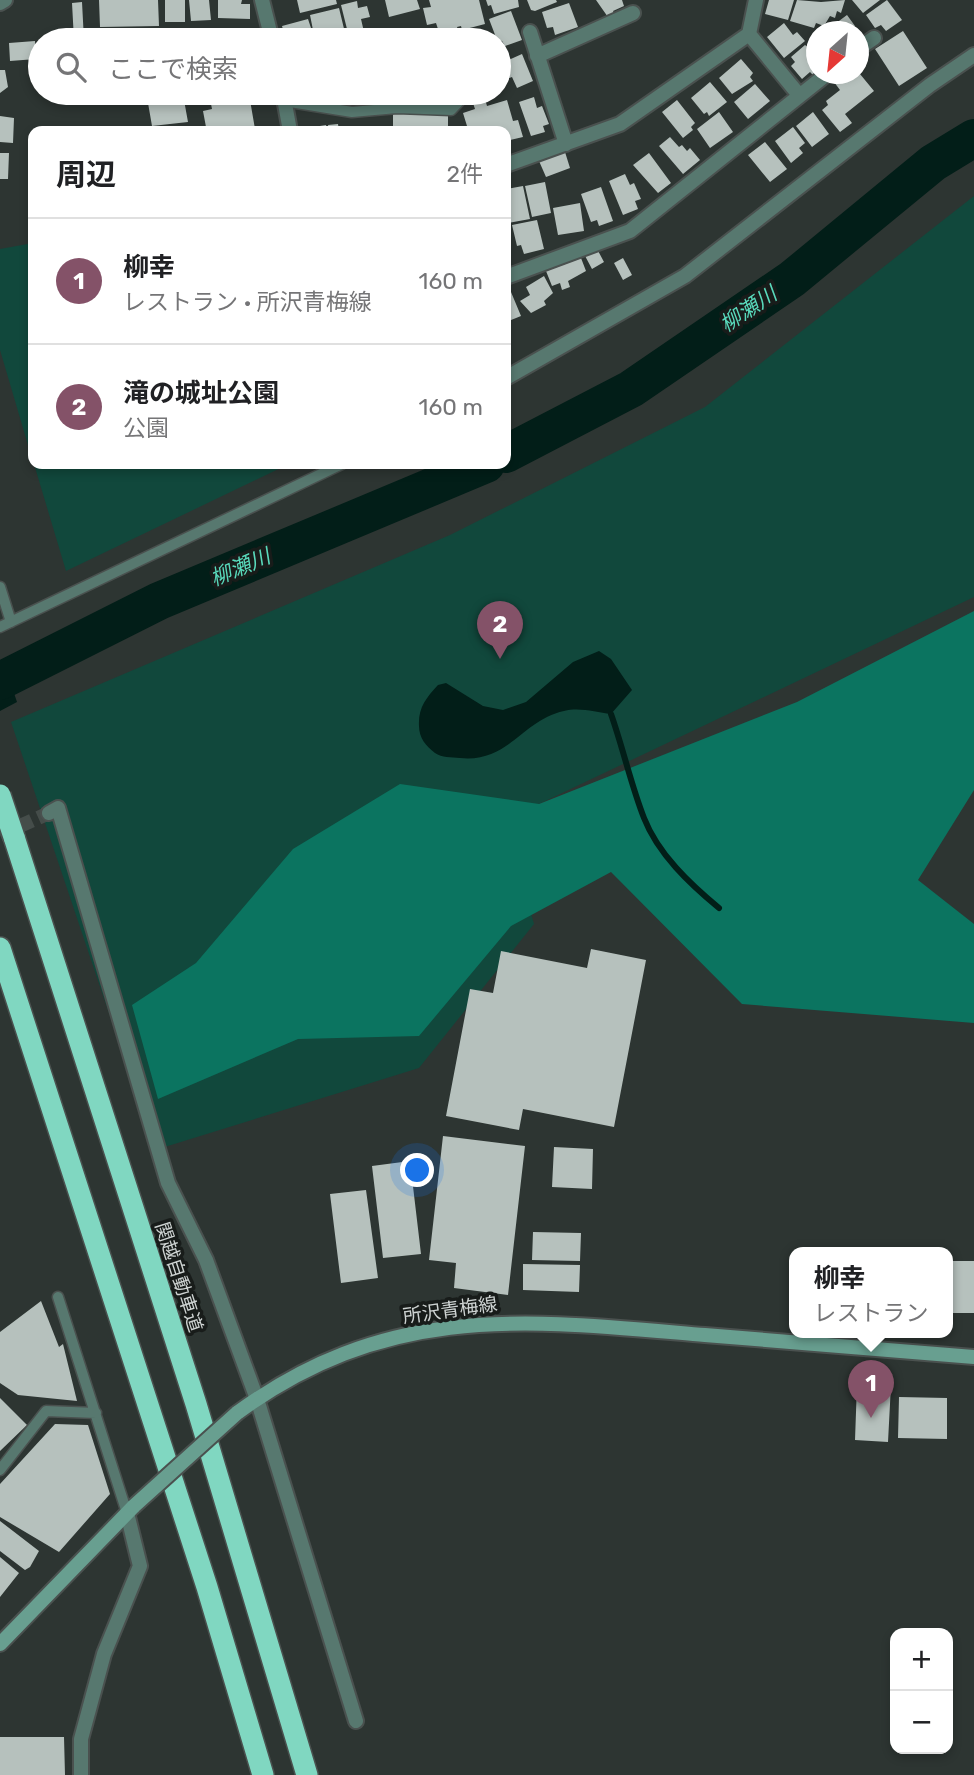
<!DOCTYPE html>
<html lang="ja">
<meta charset="utf-8">
<style>
:root{--surface:#fff;--page:#f2f2f2;--text:#202124;--muted:#757577;--line:#e0e0e0;--accent:#845268}
body{margin:0;font-family:Rubik,"Noto Sans JP",sans-serif;background:var(--page);color:var(--text)}
.controls{position:absolute;right:21px;bottom:21px;display:grid;overflow:hidden;border-radius:14px;box-shadow:0 4px 10px #0003}
.controls button{width:63px;height:63px;display:grid;place-items:center;padding:0;border:0;border-bottom:2px solid var(--line);background:var(--surface);color:var(--text);font:35px sans-serif}
.compass{position:absolute;left:806px;top:21px;width:63px;height:63px;border-radius:50%;background:var(--surface);box-shadow:0 4px 10px #0003;rotate:207deg}
.you{position:absolute;left:418px;top:1171px;width:24px;height:24px;margin:-18px;border:5px solid #fff;border-radius:50%;background:#1a73e8;box-shadow:0 0 0 10px #1a73e833}
.badge{display:grid;place-items:center;width:46px;height:46px;border-radius:50%;background:var(--accent);color:#fff;font-size:23px;font-weight:700}
.pin{position:absolute;translate:-50% -58px;filter:drop-shadow(0 2px 4px #0008)}
.pin::after{content:'';position:absolute;top:37px;width:24px;height:21px;background:inherit;clip-path:polygon(0 0,100% 0,50% 100%)}
.popup{position:absolute;left:789px;top:1247px;width:164px;height:91px;box-sizing:border-box;display:grid;place-content:center;border-radius:14px;background:var(--surface);filter:drop-shadow(0 2px 5px #0005);font-size:23px;white-space:nowrap;color:var(--muted)}
.popup b{font-size:26px;color:var(--text)}
.popup::after{content:'';position:absolute;left:50%;top:100%;margin-left:-14px;border:14px solid transparent;border-top-color:var(--surface)}
.list{margin:0;padding:0;list-style:none}
h2{display:flex;justify-content:space-between;align-items:center;height:91px;margin:0;padding:0 28px;font-size:30px}
h2 small{font-size:23px;font-weight:400;color:var(--muted)}
.list li{display:grid;grid-template-columns:46px 1fr auto;gap:21px;align-items:center;box-sizing:border-box;height:126px;padding:0 28px;border-top:2px solid var(--line)}
.list b{display:block;font-size:26px;white-space:nowrap}
.list p{margin:0;font-size:23px;white-space:nowrap;color:var(--muted)}
.list em{font-size:23px;font-style:normal;color:var(--muted)}
.icon{flex:none;width:38px;height:38px;fill:none;stroke:currentColor;stroke-width:2;stroke-linecap:round;stroke-linejoin:round}
.map{position:relative;flex:none;width:974px;height:1775px;overflow:hidden}
.search{position:absolute;background:var(--surface);box-shadow:0 4px 10px #0003;left:28px;top:28px;width:483px;height:77px;display:flex;align-items:center;gap:18px;box-sizing:border-box;padding:0 24px;border-radius:38px;color:var(--muted);font-size:26px}
.panel{position:absolute;background:var(--surface);box-shadow:0 4px 10px #0003;left:28px;top:126px;width:483px;height:343px;border-radius:14px}
.map>svg:first-child{display:block}
</style>
<div class="map">
<svg width="974" height="1775" viewBox="0 0 974 1775">
<rect width="100%" height="100%" fill="#2d3532"/>
<path fill="#11483c" d="M974 196V597L539 804 507 826 534 924 419 1068 155 1150 11 722 450 535 705 407Z
M33 243V462L0 350V249Z
M34 464H289L66 571Z"/>
<path fill="#0b7460" d="M974 611V790L918 880 974 924V1023L742 1004 611 872 511 926 419 1036 298 1039 158 1099 132 1005 196 963 293 849 400 784 539 804 797 702Z"/>
<path fill="#021e18" d="M599 651 611 659 632 690 611 714C596 712 579 707 564 711 522 720 509 763 460 758 451 757 442 758 435 753 426 746 419 738 419 726 418 708 426 698 438 685L446 683 483 706 503 710 526 702 573 662Z
M3 661 17 702 0 711V662Z"/>
<g fill="none" stroke-linecap="round" stroke-linejoin="round">
<path stroke="#021e18" stroke-width="6" d="M611 714C623 748 631 785 644 818 658 854 690 884 719 908"/>
<path stroke="#021e18" stroke-width="38" d="M506 454 631 389 792 279 933 163 974 138
M0 681 159 601 486 464"/>
</g>
<path fill="#b6c1bd" d="M99 0H158L159 26 100 27Z
M165 0H185V22H165Z
M189 0H209L211 20 191 21Z
M218 0H242L241 4H250V19L218 18Z
M297 0H336L337 4 300 13Z
M385 0H417L420 9 389 17Z
M429 0H479L485 24 462 30 461 26 457 27 458 30 444 33 443 28 438 29 436 23 427 25 423 8 431 7Z
M486 0H518L519 7 494 14 491 5 488 6Z
M527 0H556L557 2 535 11 531 10Z
M596 0H622L624 6 613 11 616 17 610 20Z
M769 0H794L788 20 765 14Z
M797 0 821 2 845 0 841 13 837 11 835 18 830 16 824 26 816 23 814 28 790 21Z
M852 0H880L863 13Z
M887 0 902 20 886 31 881 25 875 28 866 15Z
M357 1 358 8 367 6 370 17 361 19 364 32 354 35 352 28 347 29 341 5Z
M82 2 84 40H74L72 3Z
M569 3 578 27 555 35 553 27 547 28 542 12Z
M339 8 346 37 326 40 323 28 313 30 310 15Z
M511 11 522 40 505 46 502 41 497 40 489 19Z
M847 15 855 26 850 29 852 32H824Z
M308 19 315 40H286L282 26Z
M784 23 793 35 797 32 805 41 784 58 767 37Z
M144 29H158V39L143 40Z
M415 30 417 37 425 34 427 40H399L398 35Z
M903 31 927 68 899 86 875 49Z
M101 32 102 40H87L86 34Z
M208 32 209 40H169V36Z
M35 41 36 59 10 61 9 43Z
M805 45 816 53V72L813 75 810 72 802 79 791 66 795 62 791 57Z
M522 54 533 81 517 88 512 77 507 79 500 64Z
M741 59 753 73 750 77 753 81 732 94 719 78Z
M0 70H5L8 87 0 93Z
M844 74H860L874 91 845 114 852 123 840 132 822 110 828 105 826 101 840 90 834 82Z
M710 82 727 102 709 116 707 112 704 114 691 98Z
M755 84 770 101 748 119 734 102Z
M152 93H176L178 102 184 100 188 122 152 126 148 103H153Z
M369 93H389L390 96 370 100Z
M534 97 537 108 542 106 549 124 543 126 545 132 531 136 519 102Z
M485 99 487 106 507 100 513 121 518 120 523 137 506 141V131H463L462 127 467 126 463 113 475 109 473 103Z
M250 100 255 129 202 131 201 128 206 127 203 111 212 109 211 104Z
M677 100 695 123 691 127 693 130 683 138 662 112Z
M719 112 733 132 710 148 697 129Z
M813 112 829 134 812 147 796 126Z
M393 113 448 114V131H393Z
M0 116 14 118 13 143 0 142Z
M338 124 339 131H329L328 125Z
M326 125 327 131H301V129Z
M793 127 805 143 799 148 803 153 791 163 775 141Z
M670 137 679 147 682 145 687 151 690 148 700 160 683 174 659 146Z
M765 142 787 169 770 182 748 155Z
M565 152 570 168 546 177 539 161Z
M0 153H9L8 179H0Z
M649 153 671 183 658 193 633 165Z
M625 174 630 185 634 183 641 199 635 201 638 209 623 215 609 181Z
M545 182 551 213 532 217 525 186Z
M523 186 530 219 508 223 506 189Z
M601 187 613 221 599 226 597 220 591 222 581 194Z
M580 203 584 231 558 235 553 208Z
M537 220 544 249 524 254 521 245 517 246 512 225Z
M596 247 604 262 592 269 584 254Z
M581 258 586 271 568 281 570 287 562 290 560 283 552 286 546 271Z
M623 258 632 275 623 280 614 263Z
M544 276 553 293 544 301 546 305 531 313 520 301 530 295 526 287Z
M511 292 521 316 506 322V294Z
M591 949 646 960 614 1127 523 1109 519 1130 446 1116 470 989 493 993 501 951 587 968Z
M443 1136 525 1146 508 1295 454 1288 456 1263 429 1260Z
M554 1147 593 1149 592 1189 552 1187Z
M410 1161 421 1254 383 1258 372 1166Z
M366 1190 378 1278 341 1283 330 1194Z
M533 1232 581 1233 580 1261 532 1260Z
M948 1261H974V1313H948Z
M523 1264 580 1265 579 1292 523 1290Z
M41 1301 59 1347 63 1344 77 1401 18 1395 0 1383V1332Z
M857 1384 891 1385 888 1442 855 1440Z
M899 1397 947 1398V1439L898 1438Z
M0 1398 27 1425 0 1451Z
M55 1424 88 1425 110 1494 59 1552 0 1517V1484Z
M0 1521 39 1551 30 1567 25 1570 0 1551Z
M0 1557 19 1573 0 1597Z
M0 1737H64L65 1775H0Z"/>
<g fill="none" stroke-linecap="round" stroke-linejoin="round">
<path stroke="#454d4a" stroke-width="14" stroke-dasharray="14 7" stroke-linecap="butt" d="M0 835 49 813"/>
<defs>
<path id="service" d="M395 93 397 108
M284 101 352 112 397 108 451 110 467 93
M0 587 11 622
M0 627 342 464
M58 1297 127 1513
M0 1470 46 1411 96 1413"/>
<path id="minor" d="M262 0 272 40
M0 3 5 0
M530 32 566 144
M749 34 799 95
M858 49 874 38
M537 56 633 13
M283 93 290 131
M506 165 620 124 749 34 756 0
M506 277 630 231 827 74
M506 378 685 276 930 85 974 55
M49 813 58 808 168 1183 206 1260 257 1399 356 1721
M81 1775V1739L104 1654 140 1566 127 1513"/>
<path id="secondary" d="M237 1413C390 1301 528 1320 705 1335 794 1342 884 1349 974 1357
M0 1644 134 1506"/>
<path id="motorway" d="M14 837 196 1404 307 1775
M0 948 207 1587 263 1775"/>
</defs>
<use href="#service" stroke="#4a514f" stroke-width="13"/>
<use href="#minor" stroke="#4a514f" stroke-width="18"/>
<use href="#secondary" stroke="#4a514f" stroke-width="18"/>
<use href="#motorway" stroke="#4a514f" stroke-width="24"/>
<use href="#service" stroke="#57786f" stroke-width="10"/>
<use href="#minor" stroke="#57786f" stroke-width="14"/>
<use href="#secondary" stroke="#689f90" stroke-width="14"/>
<use href="#motorway" stroke="#80d7c1" stroke-width="21"/>
<defs>
<path id="secondary-bridge" d="M134 1506 237 1413"/>
<path id="motorway-bridge" d="M0 795 14 837"/>
</defs>
<use href="#secondary-bridge" stroke="#4a514f" stroke-width="18" stroke-linecap="butt"/>
<use href="#motorway-bridge" stroke="#4a514f" stroke-width="24" stroke-linecap="butt"/>
<use href="#secondary-bridge" stroke="#689f90" stroke-width="14"/>
<use href="#motorway-bridge" stroke="#80d7c1" stroke-width="21"/>
</g>
<g text-anchor="middle" dominant-baseline="central" stroke-width="7" stroke-linejoin="round" paint-order="stroke">
<g font-size="19" fill="#ced3d2" stroke="#181c1a">
<text transform="translate(179 1277) rotate(72)">関越自動車道</text>
<text transform="translate(450 1310) rotate(-8)">所沢青梅線</text>
</g>
<g font-size="21" font-style="italic" fill="#59dabc" stroke="#181c1a">
<text transform="translate(748 309) rotate(-34)">柳瀬川</text>
<text transform="translate(240 567) rotate(-23)">柳瀬川</text>
</g>
</g>
</svg>
<div class="controls">
<button>+</button>
<button>−</button>
</div>
<svg class="compass" viewBox="-18 -18 36 36"><path d="M0-13l5 13h-10z" fill="#e53935"/><path d="M0 13l5-13h-10z" fill="#757577"/></svg>
<div class="you"></div>
<div class="pin badge" style="left:871px;top:1418px">1</div>
<div class="popup"><b>柳幸</b>レストラン</div>
<div class="pin badge" style="left:500px;top:659px">2</div>
<div class="search"><svg class="icon" aria-label="search" viewBox="0 0 24 24"><circle cx="10" cy="10" r="6"/><path d="M15 15l6 6"/></svg>ここで検索</div>
<section class="panel">
<h2>周辺<small>2件</small></h2>
<ul class="list">
<li><span class="badge">1</span><div><b>柳幸</b><p>レストラン · 所沢青梅線</p></div><em>160 m</em></li>
<li><span class="badge">2</span><div><b>滝の城址公園</b><p>公園</p></div><em>160 m</em></li>
</ul>
</section>
</div>
